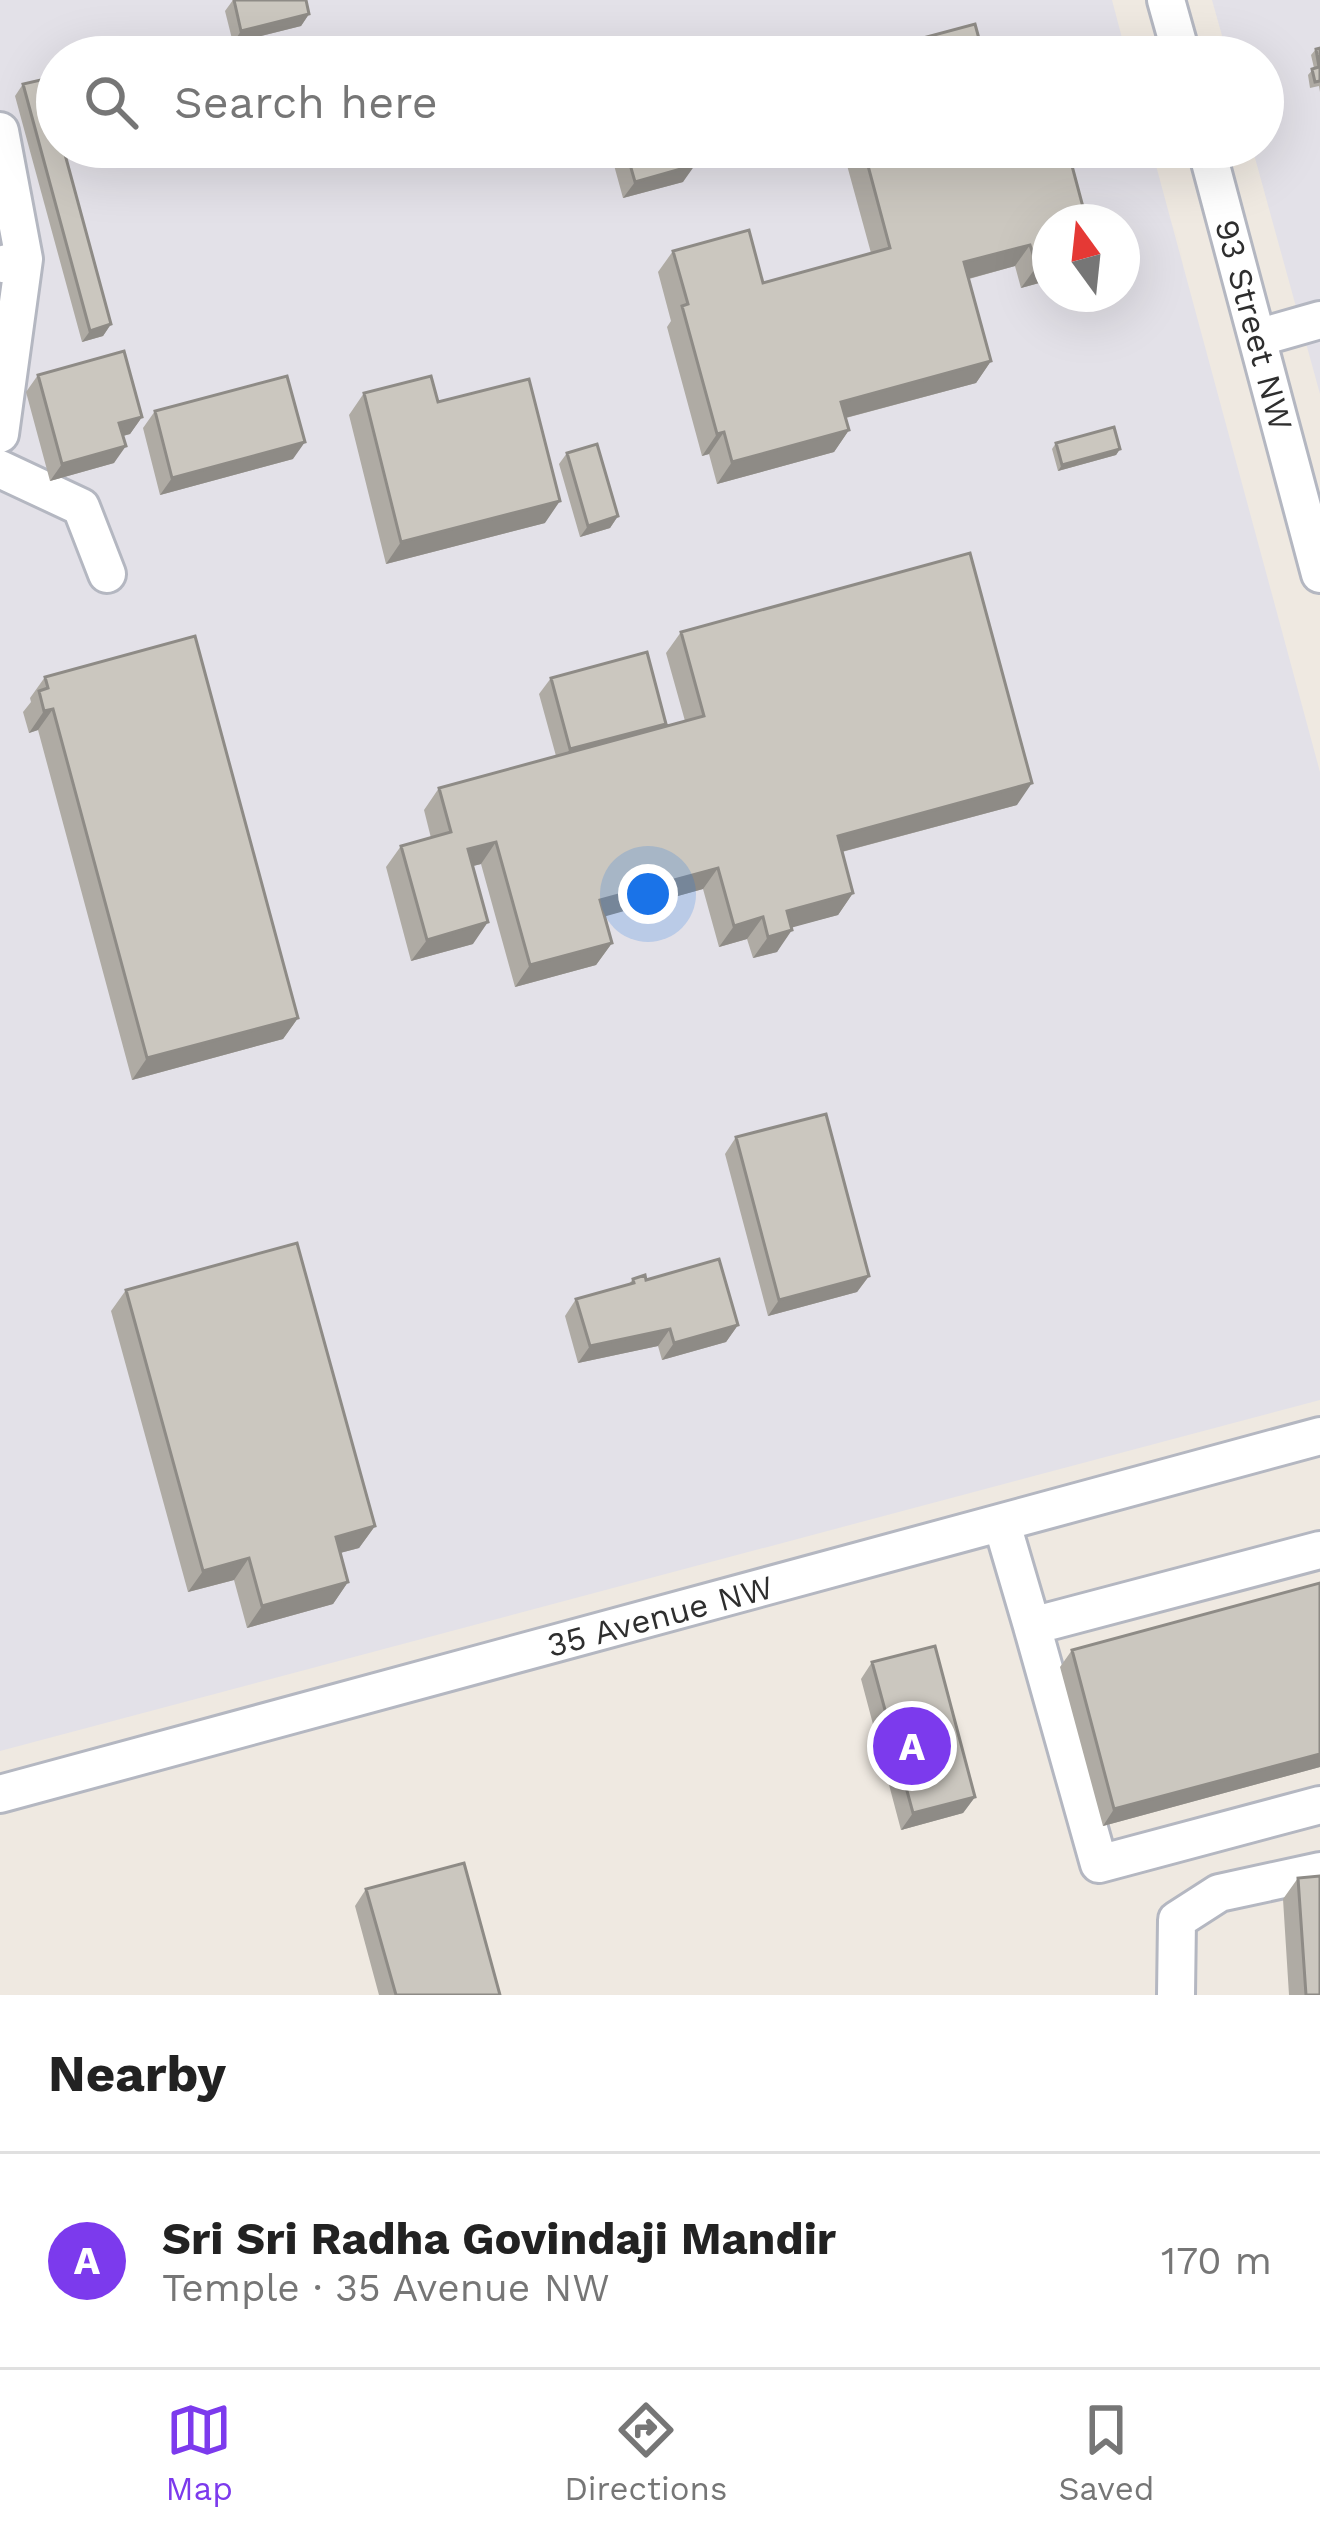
<!DOCTYPE html>
<meta charset="utf-8">
<style>
:root{--surface:#fff;--page:#f2f2f2;--text:#222;--muted:#767676;--line:#e0e0e0;--accent:#7c3aed}
body{margin:0;font-family:"Work Sans",sans-serif;background:var(--page);color:var(--text)}
.compass{position:absolute;left:1032px;top:204px;width:108px;height:108px;border-radius:50%;background:var(--surface);box-shadow:0 12px 48px #0002;rotate:345deg}
.you{position:absolute;left:648px;top:894px;width:42px;height:42px;margin:-30px;border:9px solid #fff;border-radius:50%;background:#1a73e8;box-shadow:0 0 0 18px #1a73e833}
.badge{display:grid;place-items:center;width:78px;height:78px;border-radius:50%;background:var(--accent);color:#fff;font-size:39px;font-weight:700}
.pin{position:absolute;translate:-50% -50%;border:6px solid #fff;box-shadow:0 3px 12px #0006}
.list{margin:0;padding:0;list-style:none}
h2{display:flex;justify-content:space-between;align-items:center;height:156px;margin:0;padding:0 48px;font-size:51px}
h2 small{font-size:39px;font-weight:400;color:var(--muted)}
.list li{display:grid;grid-template-columns:78px 1fr auto;gap:36px;align-items:center;box-sizing:border-box;height:216px;padding:0 48px;border-top:3px solid var(--line)}
.list b{display:block;font-size:45px;white-space:nowrap}
.list p{margin:0;font-size:39px;white-space:nowrap;color:var(--muted)}
.list em{font-size:39px;font-style:normal;color:var(--muted)}
.icon{flex:none;width:66px;height:66px;fill:none;stroke:currentColor;stroke-width:2;stroke-linecap:round;stroke-linejoin:round}
.map{position:relative;flex:none;width:1320px;height:1995px;overflow:hidden}
.search{position:absolute;background:var(--surface);box-shadow:0 12px 48px #0002;left:36px;right:36px;top:36px;height:132px;display:flex;align-items:center;gap:30px;box-sizing:border-box;padding:0 42px;border-radius:66px;color:var(--muted);font-size:45px}
.sheet{height:372px;background:var(--surface)}
nav{display:flex;justify-content:space-around;align-items:center;box-sizing:border-box;height:168px;border-top:3px solid var(--line);background:var(--surface);font-size:33px;color:var(--muted)}
nav a{display:grid;justify-items:center;gap:6px}
nav .on{color:var(--accent)}
.map>svg:first-child{display:block}
</style>
<div class="map">
<svg width="1320" height="1995" viewBox="0 0 1320 1995">
<rect width="100%" height="100%" fill="#efe9e1"/>
<path fill="#e3e1e8" fill-rule="evenodd" d="M0 0H1112L1127 57H57V147H1151L1320 772V1400L0 1751ZM1050 222H1122V294H1050Z
M1212 0H1320V394L1252 147H1263V57H1228Z"/>
<g fill="none" stroke-linecap="round" stroke-linejoin="round">
<defs>
<path id="minor" d="M1166 0 1182 57
M0 131 24 259 3 264
M1206 147 1320 574
M1257 338 1320 320
M0 434 24 259
M0 469 81 507 107 574
M1002 1524 1032 1626
M1320 1550 1032 1626 1099 1864 1320 1805
M0 1794 1320 1436
M1176 1995 1177 1920 1219 1893 1320 1871"/>
</defs>
<use href="#minor" stroke="#b4b7c1" stroke-width="42"/>
<use href="#minor" stroke="#fff" stroke-width="36"/>
</g>
<path fill="#afaba4" d="M233 0H306L309 14 301 26 233 43 225 11Z
M1320 48V92L1319 86 1310 88 1308 75 1314 68 1311 55 1316 49Z
M23 84 111 324 103 336 82 342 15 96Z
M609 147H690L683 182 623 198Z
M842 147H1009L1050 280 1021 288 1015 266 969 279 991 361 976 383 846 418 849 430 834 452 717 484 709 454 702 456 667 327 671 321 658 272 673 251 763 283 871 253Z
M38 375 142 417 130 434 123 436 114 463 50 481 26 392Z
M364 393 438 402 545 523 386 564 349 415Z
M155 411 293 459 160 495 143 428Z
M1056 443 1120 449 1116 455 1058 471 1052 449Z
M567 453 618 516 610 528 580 537 559 464Z
M681 632 1017 805 842 852 853 893 838 915 791 927 777 952 753 958 747 939 719 947 703 889 604 916 612 943 596 965 515 987 481 864 473 866V944L411 961 386 867 401 846 431 838 424 810 439 788 556 756 539 694 551 678 666 724 664 727 685 721 666 653Z
M45 677 298 1018 283 1039 132 1080 38 730 29 733 23 712 31 702 30 698Z
M736 1137 869 1276 857 1292 768 1316 725 1154Z
M633 1279 646 1280 738 1325 726 1342 662 1360 658 1346 578 1363 565 1316 576 1299 628 1285Z
M126 1290 375 1526 359 1548 340 1553 348 1582 333 1604 247 1628 234 1580 188 1592 111 1311Z
M1320 1583V1767L1103 1826 1060 1667 1072 1650Z
M872 1662 975 1797 963 1813 901 1830 861 1679Z
M1298 1878 1320 1995H1289L1283 1899Z
M366 1889 500 1995H379L355 1906Z"/>
<path fill="#8e8b86" d="M309 14 301 26 233 43 241 31Z
M695 165 683 182 623 198 635 182Z
M1030 245 1015 266 949 284 964 262Z
M1050 262V280L1021 288 1037 266Z
M111 324 103 336 82 342 90 331Z
M991 361 976 383 826 423 841 402Z
M142 417 130 434 107 440 119 423Z
M849 430 834 452 717 484 732 462Z
M724 432 709 454 702 456 717 434Z
M305 442 293 459 160 495 172 478Z
M126 446 114 463 50 481 62 464Z
M1120 449 1116 455 1058 471 1062 465Z
M560 501 545 523 386 564 401 542Z
M618 516 610 528 580 537 588 526Z
M53 709 38 730 29 733 44 711Z
M666 724 654 741 558 766 570 749Z
M1032 783 1017 805 822 857 838 836Z
M496 842 481 864 453 871 468 849Z
M718 868 703 889 585 922 600 900Z
M853 893 838 915 772 933 787 911Z
M763 917 747 939 719 947 734 926Z
M488 922 473 944 411 961 427 940Z
M792 930 777 952 753 958 768 937Z
M612 943 596 965 515 987 530 965Z
M298 1018 283 1039 132 1080 147 1058Z
M869 1276 857 1292 768 1316 779 1300Z
M738 1325 726 1342 662 1360 674 1343Z
M670 1329 658 1346 578 1363 590 1346Z
M375 1526 359 1548 321 1558 336 1537Z
M249 1558 234 1580 188 1592 203 1571Z
M348 1582 333 1604 247 1628 262 1606Z
M1320 1754V1767L1103 1826 1114 1809Z
M975 1797 963 1813 901 1830 913 1813Z"/>
<path fill="#cbc7bf" stroke="#8e8b86" stroke-width="3" d="M234 0H306L309 14 241 31Z
M975 24 984 57H852Z
M1320 48V81L1315 82 1312 69 1319 67 1316 49Z
M45 79 57 125V147H63L111 324 90 331 23 84Z
M625 147H690L695 165 635 182Z
M863 147H1009L1012 160 1058 147H1067L1087 222H1050V262L1037 266 1030 245 964 262 991 361 841 402 849 430 732 462 724 432 717 434 682 306 688 304 673 251 749 230 763 283 890 248Z
M124 351 142 417 119 423 126 446 62 464 38 375Z
M287 376 305 442 172 478 155 411Z
M431 376 438 402 529 379 560 501 401 542 364 393Z
M1114 427 1120 449 1062 465 1056 443Z
M597 444 618 516 588 526 567 453Z
M970 553 1032 783 838 836 853 893 787 911 792 930 768 937 763 917 734 926 718 868 600 900 612 943 530 965 496 842 468 849 488 922 427 940 401 846 451 832 439 788 704 716 681 632Z
M195 636 298 1018 147 1058 53 709 44 711 39 691 48 688 45 677Z
M647 652 666 724 570 749 551 678Z
M826 1114 869 1276 779 1300 736 1137Z
M297 1243 375 1526 336 1537 348 1582 262 1606 249 1558 203 1571 126 1290Z
M719 1259 738 1325 674 1343 670 1329 590 1346 576 1299 634 1283 633 1279 645 1275 646 1280Z
M1320 1583V1754L1114 1809 1072 1650Z
M935 1646 975 1797 913 1813 872 1662Z
M464 1863 500 1995H396L366 1889Z
M1320 1876V1995H1306L1298 1878Z"/>
<g text-anchor="middle" dominant-baseline="central" stroke-width="9" stroke-linejoin="round" paint-order="stroke">
<g font-size="33" fill="#2e2e2e" stroke="#fff">
<text transform="translate(1254 325) rotate(75)">93 Street NW</text>
<text transform="translate(660 1616) rotate(-15)">35 Avenue NW</text>
</g>
</g>
</svg>
<svg class="compass" viewBox="-18 -18 36 36"><path d="M0-13l5 13h-10z" fill="#e53935"/><path d="M0 13l5-13h-10z" fill="#767676"/></svg>
<div class="you"></div>
<div class="pin badge" style="left:912px;top:1746px">A</div>
<div class="search"><svg class="icon" aria-label="search" viewBox="0 0 24 24"><circle cx="10" cy="10" r="6"/><path d="M15 15l6 6"/></svg>Search here</div>
</div>
<section class="sheet">
<h2>Nearby<small></small></h2>
<ul class="list">
<li><span class="badge">A</span><div><b>Sri Sri Radha Govindaji Mandir</b><p>Temple · 35 Avenue NW</p></div><em>170 m</em></li>
</ul>
</section>
<nav>
<a class="on"><svg class="icon" aria-label="map" viewBox="0 0 24 24"><path d="M3 6l6-2 6 2 6-2v14l-6 2-6-2-6 2zM9 4v14M15 6v14"/></svg>Map</a>
<a><svg class="icon" aria-label="directions" viewBox="0 0 24 24"><path d="M12 3l9 9-9 9-9-9zM9 14v-3h6M13 9l2 2-2 2"/></svg>Directions</a>
<a><svg class="icon" aria-label="saved" viewBox="0 0 24 24"><path d="M7 4h10v16l-5-4-5 4z"/></svg>Saved</a>
</nav>
